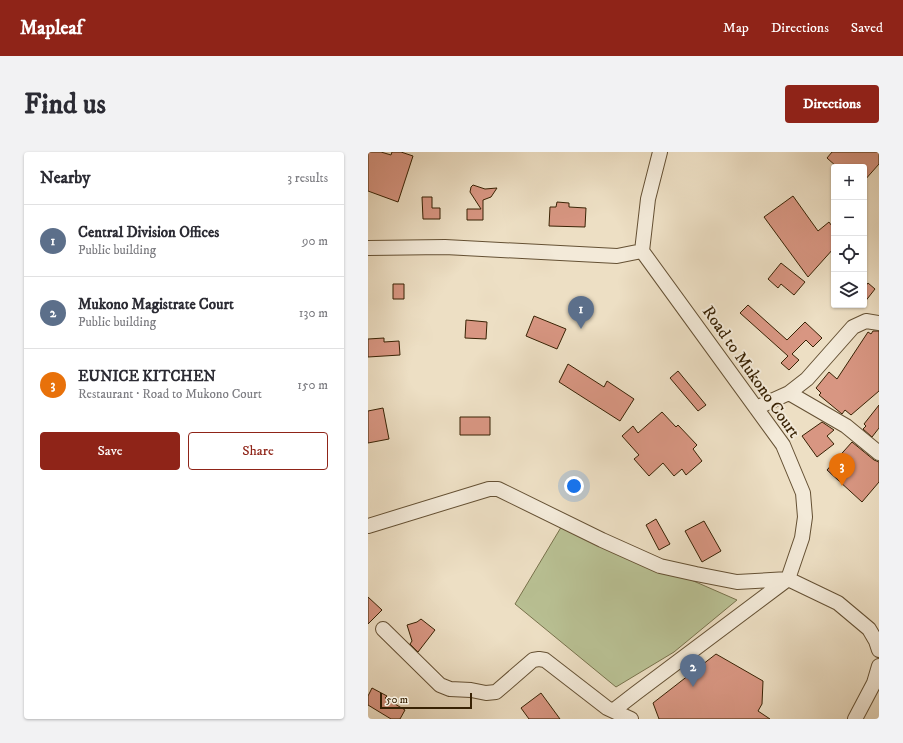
<!DOCTYPE html>
<meta charset="utf-8">
<style>
:root{--surface:#fff;--page:#f2f2f3;--text:#2b2b33;--muted:#7c7c81;--line:#e1e1e2;--accent:#8f2418}
body{margin:0;font-family:"IM FELL DW Pica",serif;background:var(--page);color:var(--text)}
.controls{position:absolute;right:12px;top:12px;display:grid;overflow:hidden;border-radius:4px;box-shadow:0 1px 3px #0004}
.controls button{width:36px;height:36px;display:grid;place-items:center;padding:0;border:0;border-bottom:1px solid var(--line);background:var(--surface);color:var(--text);font:20px sans-serif}
.scale{position:absolute;left:12px;bottom:10px;width:92px;box-sizing:border-box;padding-left:4px;border:2px solid #382204;border-top:0;font-size:11px;line-height:14px;white-space:nowrap;color:#382204;-webkit-text-stroke:3px #f3ead9;paint-order:stroke}
.you{position:absolute;left:206px;top:334px;width:14px;height:14px;margin:-10px;border:3px solid #fff;border-radius:50%;background:#1a73e8;box-shadow:0 0 0 6px #1a73e833}
.badge{display:grid;place-items:center;width:26px;height:26px;border-radius:50%;background:var(--accent);color:#fff;font-size:13px;font-weight:700}
.pin{position:absolute;translate:-50% -33px;filter:drop-shadow(0 1px 2px #0008)}
.pin::after{content:'';position:absolute;top:21px;width:14px;height:12px;background:inherit;clip-path:polygon(0 0,100% 0,50% 100%)}
.list{margin:0;padding:0;list-style:none}
h2{display:flex;justify-content:space-between;align-items:center;height:52px;margin:0;padding:0 16px;font-size:17px}
h2 small{font-size:13px;font-weight:400;color:var(--muted)}
.list li{display:grid;grid-template-columns:26px 1fr auto;gap:12px;align-items:center;box-sizing:border-box;height:72px;padding:0 16px;border-top:1px solid var(--line)}
.list b{display:block;font-size:15px;white-space:nowrap}
.list p{margin:0;font-size:13px;white-space:nowrap;color:var(--muted)}
.list em{font-size:13px;font-style:normal;color:var(--muted)}
.actions{display:flex;gap:8px;padding:12px 16px}
.actions a{flex:1;padding:9px 0;border:1px solid var(--accent);border-radius:4px;text-align:center;font-size:14px;color:var(--accent)}
.actions .main{background:var(--accent);color:#fff}
.icon{flex:none;width:22px;height:22px;fill:none;stroke:currentColor;stroke-width:2;stroke-linecap:round;stroke-linejoin:round}
.map{position:relative;flex:none;width:511px;height:567px;overflow:hidden;border-radius:4px}
header{display:flex;align-items:center;gap:24px;box-sizing:border-box;height:56px;padding:0 20px;background:var(--accent);color:#fff}
header strong{font-size:19px}
nav{display:flex;gap:22px;margin-inline-start:auto;font-size:14px}
.intro{display:flex;align-items:center;justify-content:space-between;box-sizing:border-box;height:96px;padding:0 24px}
h1{margin:0;font-size:28px}
.button{padding:10px 18px;border-radius:4px;background:var(--accent);color:#fff;font-size:14px;font-weight:700}
main{display:flex;gap:24px;padding:0 24px}
aside{flex:1;background:var(--surface);border-radius:4px;box-shadow:0 1px 3px #0004}
.map>svg:first-child{display:block}
</style>
<header>
<strong>Mapleaf</strong>
<nav><a>Map</a><a>Directions</a><a>Saved</a></nav>
</header>
<div class="intro"><h1>Find us</h1><a class="button">Directions</a></div>
<main>
<aside>
<h2>Nearby<small>3 results</small></h2>
<ul class="list">
<li><span class="badge" style="background:#5c6f8a">1</span><div><b>Central Division Offices</b><p>Public building</p></div><em>90 m</em></li>
<li><span class="badge" style="background:#5c6f8a">2</span><div><b>Mukono Magistrate Court</b><p>Public building</p></div><em>130 m</em></li>
<li><span class="badge" style="background:#e8710a">3</span><div><b>EUNICE KITCHEN</b><p>Restaurant · Road to Mukono Court</p></div><em>150 m</em></li>
</ul>
<div class="actions"><a class="main">Save</a><a>Share</a></div>
</aside>
<div class="map">
<svg width="511" height="567" viewBox="0 0 511 567">
<rect width="100%" height="100%" fill="#eddfc4"/>
<filter id="stains"><feTurbulence type="fractalNoise" baseFrequency=".005" numOctaves="4"/><feColorMatrix values="0 0 0 0 .2 0 0 0 0 .09 0 0 0 0 .02 0 0 0 .5 -.17"/></filter>
<radialGradient id="worn" r=".72"><stop offset=".6" stop-color="#630" stop-opacity="0"/><stop offset="1" stop-color="#630" stop-opacity=".3"/></radialGradient>
<path fill="#b9c194" stroke="#78724c" d="M195 372 369 448 306 500 248 535 147 452Z"/>
<path fill="#d89682" stroke="#382204" d="M0 0H13L23 3 24 0H33L45 4 30 50 0 39Z
M464 0H511V12L496 29V15H469L459 6Z
M105 33 117 37 129 36 123 45 115 48V68H99V57H113L102 40 103 35Z
M425 44 450 79 461 70 466 77V96L440 125 396 65Z
M54 45H64V56H72V67H55Z
M189 50 201 51V55L218 56 217 75 181 74 182 55H188Z
M413 111 437 130 426 143 413 132 410 136 400 127Z
M500 131 507 137 496 151V136Z
M25 132H36V147H25Z
M380 153 419 188 437 170 454 186 445 195 438 188 424 202 431 208 421 218 413 211 420 204 372 161Z
M166 164 198 177 189 197 158 184Z
M98 168 119 170 118 187 97 186Z
M505 179H511V239L483 263 477 258 474 262 451 243 453 241 448 236 461 220 469 227 500 180 503 182Z
M16 186V190L31 189 32 203 0 205V187Z
M200 212 236 235 239 229 266 247 252 269 191 230Z
M310 219 338 253 330 259 302 226Z
M511 253V276L504 285 495 277 498 274 496 272Z
M15 256 21 287 0 291V259Z
M294 260 308 275 310 273 329 293 325 297 334 309 318 323 314 317 306 324 295 311 281 324 266 307 271 303 254 284 265 274 270 281Z
M92 265H122V283H92Z
M454 270 466 278 459 284 466 292 449 305 434 284Z
M484 290 506 308 511 310V330L494 350 459 318Z
M288 367 302 392 291 398 278 373Z
M336 369 353 399 334 410 317 379Z
M0 445 14 458 0 472Z
M53 467 67 478 50 500 42 492 44 489 39 473 49 470Z
M348 502 395 529 394 552 390 559 402 567H291L285 551Z
M4 536 19 544 17 546 37 558 32 567H23L0 553V544Z
M173 541 192 567H161L153 556Z"/>
<g fill="none" stroke-linecap="round" stroke-linejoin="round">
<defs>
<path id="minor" d="M0 96 77 95 249 104 274 99
M421 241 478 274 511 301
M388 256 421 241 439 227 485 175 498 169 511 171
M0 374 121 337H130L234 388 292 414 328 422 369 430 420 427 470 451 501 477 508 489 511 498
M15 477 72 533 82 537 103 538 118 541 128 540 165 508 171 507 177 508 239 556 263 567
M246 558 268 541 420 427 434 386 437 365 435 341 415 293 274 99 280 47 292 0
M487 567 506 531 511 514"/>
</defs>
<use href="#minor" stroke="#655134" stroke-width="16"/>
<use href="#minor" stroke="#f3ead9" stroke-width="14"/>
</g>
<g text-anchor="middle" dominant-baseline="central" stroke-width="4" stroke-linejoin="round" paint-order="stroke">
<g font-size="17" fill="#382204" stroke="#f3ead9">
<text transform="translate(383 220) rotate(55)">Road to Mukono Court</text>
</g>
</g>
<rect width="100%" height="100%" filter="url(#stains)"/>
<rect width="100%" height="100%" fill="url(#worn)"/>
</svg>
<div class="controls">
<button>+</button>
<button>−</button>
<button><svg class="icon" aria-label="locate" viewBox="0 0 24 24"><circle cx="12" cy="12" r="6"/><path d="M12 2v4M12 18v4M2 12h4M18 12h4"/></svg></button>
<button><svg class="icon" aria-label="layers" viewBox="0 0 24 24"><path d="M12 4l9 5-9 5-9-5zM3 14l9 5 9-5"/></svg></button>
</div>
<div class="scale">50 m</div>
<div class="you"></div>
<div class="pin badge" style="left:213px;top:177px;background:#5c6f8a">1</div>
<div class="pin badge" style="left:325px;top:535px;background:#5c6f8a">2</div>
<div class="pin badge" style="left:474px;top:334px;background:#e8710a">3</div>
</div>
</main>
